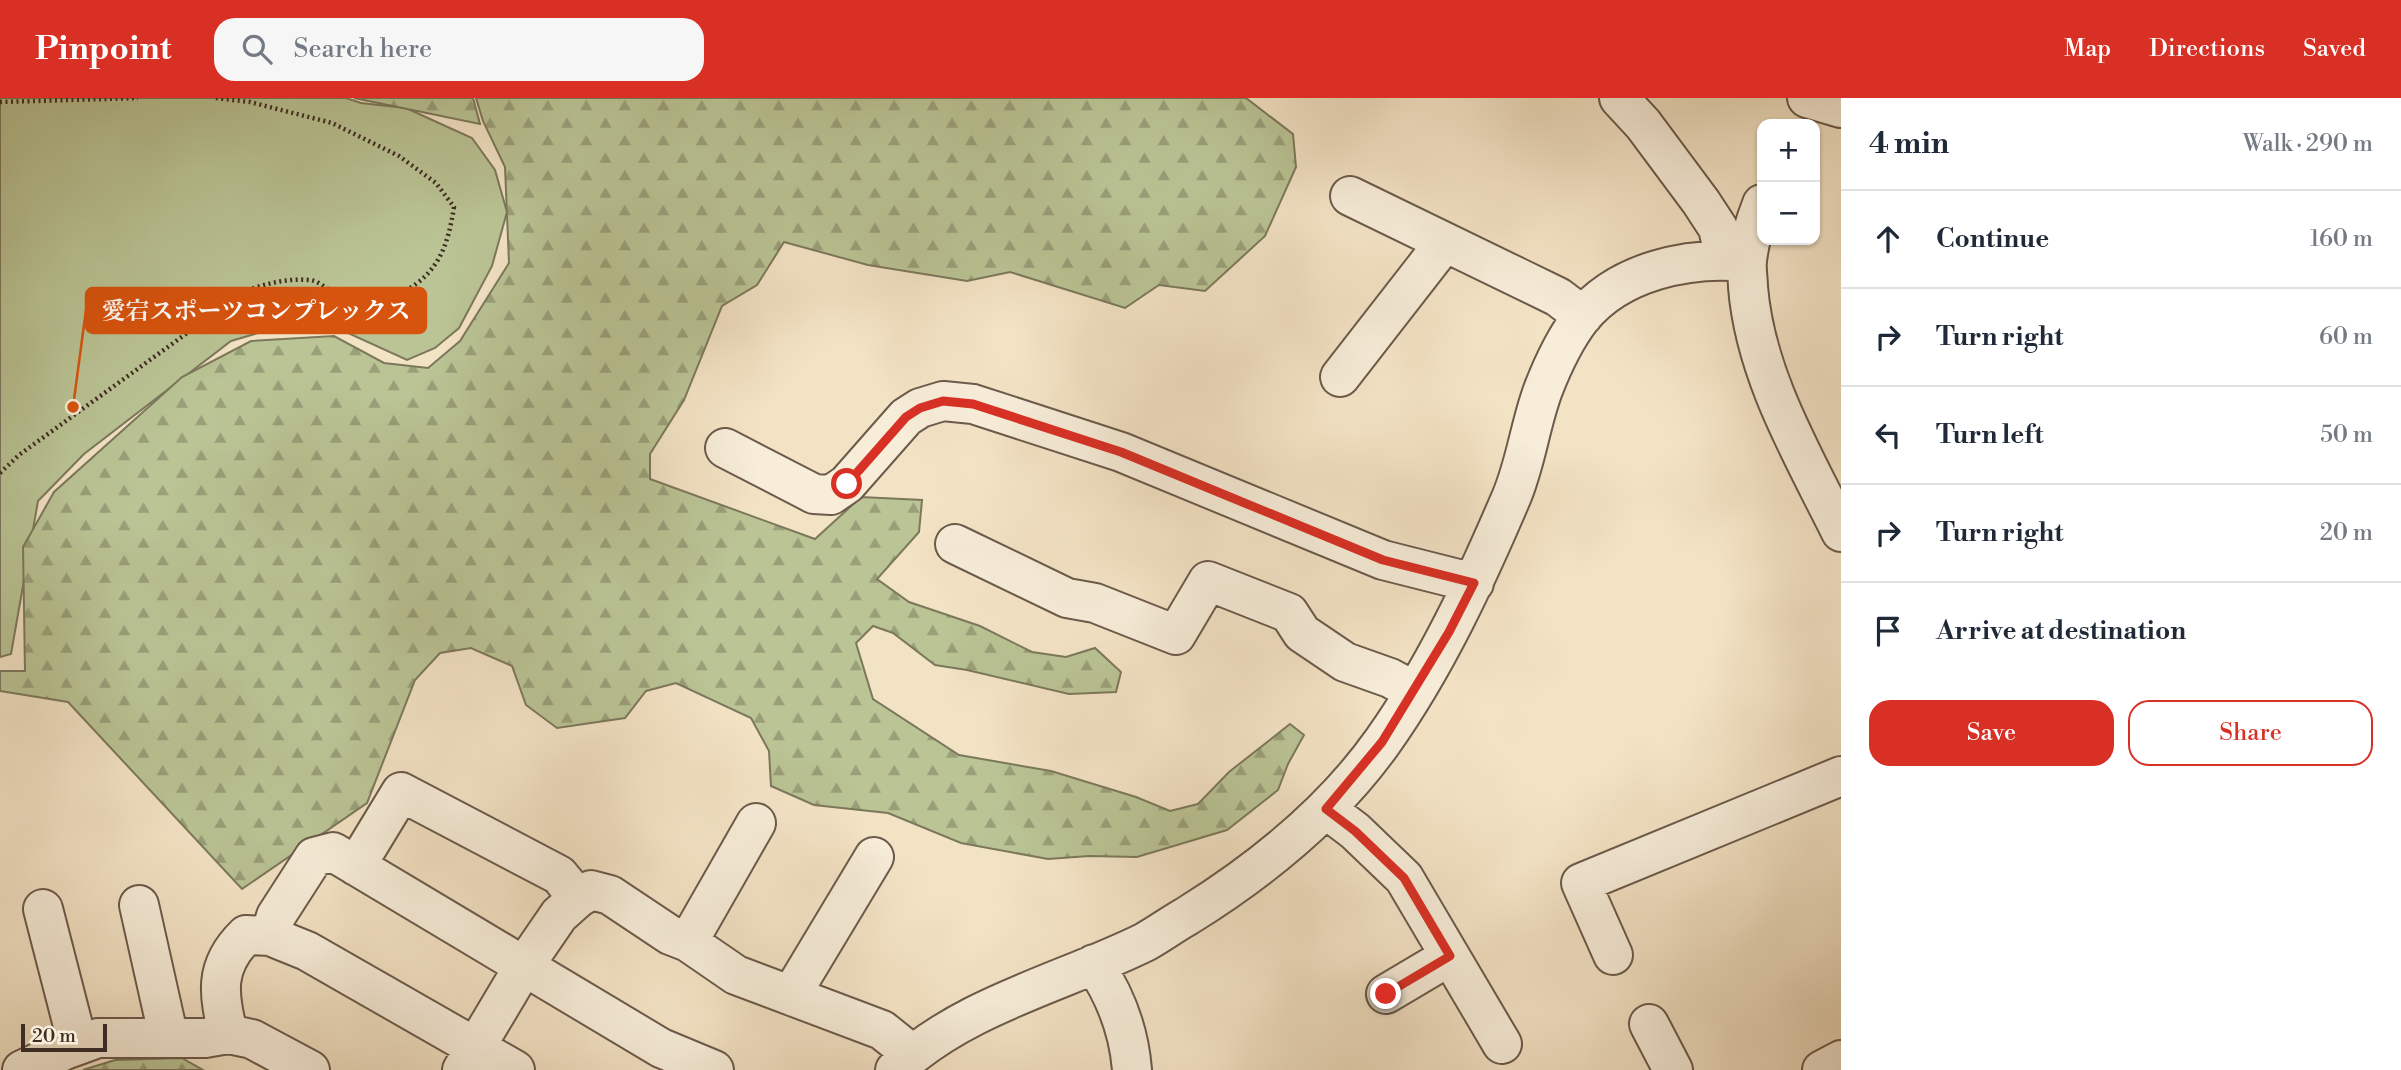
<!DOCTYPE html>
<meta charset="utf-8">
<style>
:root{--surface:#fff;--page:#f6f6f7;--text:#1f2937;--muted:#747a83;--line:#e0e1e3;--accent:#d93025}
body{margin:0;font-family:"Libre Bodoni","Noto Serif JP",serif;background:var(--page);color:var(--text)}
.controls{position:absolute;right:21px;top:21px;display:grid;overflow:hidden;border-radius:14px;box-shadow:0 2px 5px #0004}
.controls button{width:63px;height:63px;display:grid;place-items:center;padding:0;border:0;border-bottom:2px solid var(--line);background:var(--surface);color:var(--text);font:35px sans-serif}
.scale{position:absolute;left:21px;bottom:18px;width:86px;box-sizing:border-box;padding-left:7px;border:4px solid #3f2c22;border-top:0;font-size:19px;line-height:24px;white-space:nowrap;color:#3f2c22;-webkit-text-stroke:5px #f7edd9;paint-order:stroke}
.stop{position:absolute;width:21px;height:21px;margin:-16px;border:5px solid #d93025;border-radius:50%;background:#fff}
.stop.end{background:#d93025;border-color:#fff;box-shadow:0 2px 7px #0008}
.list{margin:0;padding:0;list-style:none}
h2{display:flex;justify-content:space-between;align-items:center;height:91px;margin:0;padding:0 28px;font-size:30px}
h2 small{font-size:23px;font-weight:400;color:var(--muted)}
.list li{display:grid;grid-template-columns:46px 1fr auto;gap:21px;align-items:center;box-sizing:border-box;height:98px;padding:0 28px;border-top:2px solid var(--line)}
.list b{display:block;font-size:26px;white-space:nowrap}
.list em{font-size:23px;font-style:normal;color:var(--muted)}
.actions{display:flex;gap:14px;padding:21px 28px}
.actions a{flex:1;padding:16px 0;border:2px solid var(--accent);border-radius:21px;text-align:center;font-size:24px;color:var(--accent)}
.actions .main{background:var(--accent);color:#fff}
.icon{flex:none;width:38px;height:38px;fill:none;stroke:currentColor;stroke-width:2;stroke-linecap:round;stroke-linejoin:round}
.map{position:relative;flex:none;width:1841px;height:972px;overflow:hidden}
header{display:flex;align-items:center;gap:42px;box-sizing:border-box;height:98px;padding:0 35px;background:var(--accent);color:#fff}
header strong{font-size:33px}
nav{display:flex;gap:38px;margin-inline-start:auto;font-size:24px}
.search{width:490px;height:63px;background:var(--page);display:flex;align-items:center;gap:18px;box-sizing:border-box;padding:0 24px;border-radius:21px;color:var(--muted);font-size:26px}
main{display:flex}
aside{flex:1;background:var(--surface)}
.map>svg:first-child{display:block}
</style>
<header>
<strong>Pinpoint</strong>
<div class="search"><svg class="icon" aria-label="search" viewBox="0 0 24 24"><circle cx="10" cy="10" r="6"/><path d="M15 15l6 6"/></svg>Search here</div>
<nav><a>Map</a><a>Directions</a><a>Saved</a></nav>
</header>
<main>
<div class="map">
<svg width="1841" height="972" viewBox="0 0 1841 972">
<defs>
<pattern id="forest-firs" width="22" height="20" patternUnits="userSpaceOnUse" patternTransform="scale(1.75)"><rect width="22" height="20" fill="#bac495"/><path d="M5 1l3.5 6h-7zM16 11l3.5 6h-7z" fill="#999f79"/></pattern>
</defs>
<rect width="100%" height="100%" fill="#f3e3c5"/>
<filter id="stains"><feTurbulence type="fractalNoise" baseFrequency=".00286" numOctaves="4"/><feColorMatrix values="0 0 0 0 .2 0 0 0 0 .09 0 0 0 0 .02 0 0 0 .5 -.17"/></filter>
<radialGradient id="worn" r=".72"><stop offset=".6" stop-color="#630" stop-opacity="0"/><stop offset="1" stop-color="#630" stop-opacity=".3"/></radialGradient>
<path fill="#bac495" stroke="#7c785c" stroke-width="2" d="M0 0H346L361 5 406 10 472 40 495 72 507 114 492 168 459 230 435 250 407 262 335 229 292 225 231 243 84 356 38 403 11 556 0 559Z"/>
<path fill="url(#forest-firs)" stroke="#7c785c" stroke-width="2" d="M354 0H473L480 26Z
M476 0H1246L1293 36 1296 69 1265 138 1205 193 1159 187 1125 210 1010 174 967 183 868 167 784 144 757 187 722 208 684 302 650 356V381L815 441 861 399 922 402 919 434 877 481 909 504 980 528 1032 554 1066 559 1095 550 1121 574 1116 594 1069 596 967 572 935 567 893 535 873 528 856 545 873 601 959 657 1051 673 1136 699 1170 713 1198 706 1229 674 1290 626 1304 637 1288 666 1278 692 1227 732 1137 759 1089 758 1048 761 961 745 888 715 814 707 771 688 769 653 751 620 676 585 646 593 625 620 557 630 526 607 512 568 471 550 440 555 415 582 367 705 242 791 68 604 0 593V573H25L23 449 54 394 182 279 251 243 334 238 384 265 428 270 460 243 509 165 505 69 483 23Z
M182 960 203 972H83L115 962Z"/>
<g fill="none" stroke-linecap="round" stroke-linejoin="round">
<defs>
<path id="minor" d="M1619 0 1643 26 1701 104 1718 130 1725 162
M1807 0 1841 10
M1350 98 1558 199 1583 218
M1762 106C1755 124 1749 143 1747 163 1746 171 1748 181 1748 189 1755 277 1803 357 1841 434
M1340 279 1445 144
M725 350 814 396 831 397 847 386 906 319 920 310 943 303 973 306 1121 354 1383 462 1474 485
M955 446 1067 500 1095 505 1176 537 1208 483 1289 515 1302 535 1345 564 1390 580 1414 593
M1326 711 1355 733 1404 780 1502 946
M356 768 401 694 559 777 578 800
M139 807 165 923 163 940
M43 811 78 947
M270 838 276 818 314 759 333 754 661 950 714 972
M688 844 756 725
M1613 857 1581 785 1841 678
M1094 866C1115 897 1129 934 1132 972
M1386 896 1450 858
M794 899 797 887 874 759
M1649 926 1673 972
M228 936C219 896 213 869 246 837L270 838 307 853 515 972
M22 972 65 952 98 940H205L228 936 252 941 310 972
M462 972 524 868 559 817 578 800 591 792 610 797 670 837 688 844 736 877 882 932 912 956
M895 972C964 907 1062 885 1145 844 1159 836 1173 826 1187 818 1261 772 1332 715 1383 643 1436 568 1475 484 1511 400 1526 365 1530 327 1543 292 1553 266 1564 242 1581 220 1619 173 1689 158 1746 164
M1822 972 1841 962"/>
</defs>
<use href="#minor" stroke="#6c5a4b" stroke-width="42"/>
<path stroke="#3f2c22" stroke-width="4.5" stroke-dasharray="2 3.5" stroke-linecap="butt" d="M0 4 138 0
M0 375 19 357 245 193C265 186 287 180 309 182 319 182 327 193 337 195 349 197 380 202 391 201 395 200 401 196 405 193 439 174 448 147 454 109L436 85 399 58 332 25 250 4 215 0"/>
<use href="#minor" stroke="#f7edd9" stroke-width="38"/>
</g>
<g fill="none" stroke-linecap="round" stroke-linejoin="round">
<path stroke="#d93025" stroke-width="9" d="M847 386 906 319 920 310 943 303 973 306 1121 354 1383 462 1474 485 1449 534 1382 644 1326 711 1355 733 1404 780 1450 858 1386 896"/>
</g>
<path fill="none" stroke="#d7540e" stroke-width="2.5" d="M73 309L86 212"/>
<circle fill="#d7540e" stroke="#f7edd9" stroke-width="2.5" cx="73" cy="309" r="7"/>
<rect fill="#d7540e" stroke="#d7540e" stroke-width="2.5" x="86" y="190" width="340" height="45" rx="7"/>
<g font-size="24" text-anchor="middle" font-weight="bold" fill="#fff">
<text x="256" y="221">愛宕スポーツコンプレックス</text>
</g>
<rect width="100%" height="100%" filter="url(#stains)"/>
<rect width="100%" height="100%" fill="url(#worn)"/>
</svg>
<div class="controls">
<button>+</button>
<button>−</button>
</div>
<div class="scale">20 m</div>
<div class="stop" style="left:847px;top:386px"></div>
<div class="stop end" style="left:1386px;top:896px"></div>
</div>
<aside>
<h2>4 min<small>Walk · 290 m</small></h2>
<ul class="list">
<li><svg class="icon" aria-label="ahead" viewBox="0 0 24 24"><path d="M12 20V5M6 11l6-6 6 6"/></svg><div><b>Continue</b></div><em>160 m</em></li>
<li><svg class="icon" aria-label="right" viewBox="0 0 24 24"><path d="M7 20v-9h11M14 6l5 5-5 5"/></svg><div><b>Turn right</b></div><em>60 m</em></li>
<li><svg class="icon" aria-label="left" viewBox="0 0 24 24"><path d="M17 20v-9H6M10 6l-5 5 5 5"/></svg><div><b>Turn left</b></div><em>50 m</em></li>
<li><svg class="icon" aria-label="right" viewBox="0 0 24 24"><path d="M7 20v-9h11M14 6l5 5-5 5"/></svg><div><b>Turn right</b></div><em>20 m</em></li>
<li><svg class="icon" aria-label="arrive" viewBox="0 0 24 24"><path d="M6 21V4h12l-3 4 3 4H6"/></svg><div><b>Arrive at destination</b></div></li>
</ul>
<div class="actions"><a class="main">Save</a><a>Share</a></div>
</aside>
</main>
